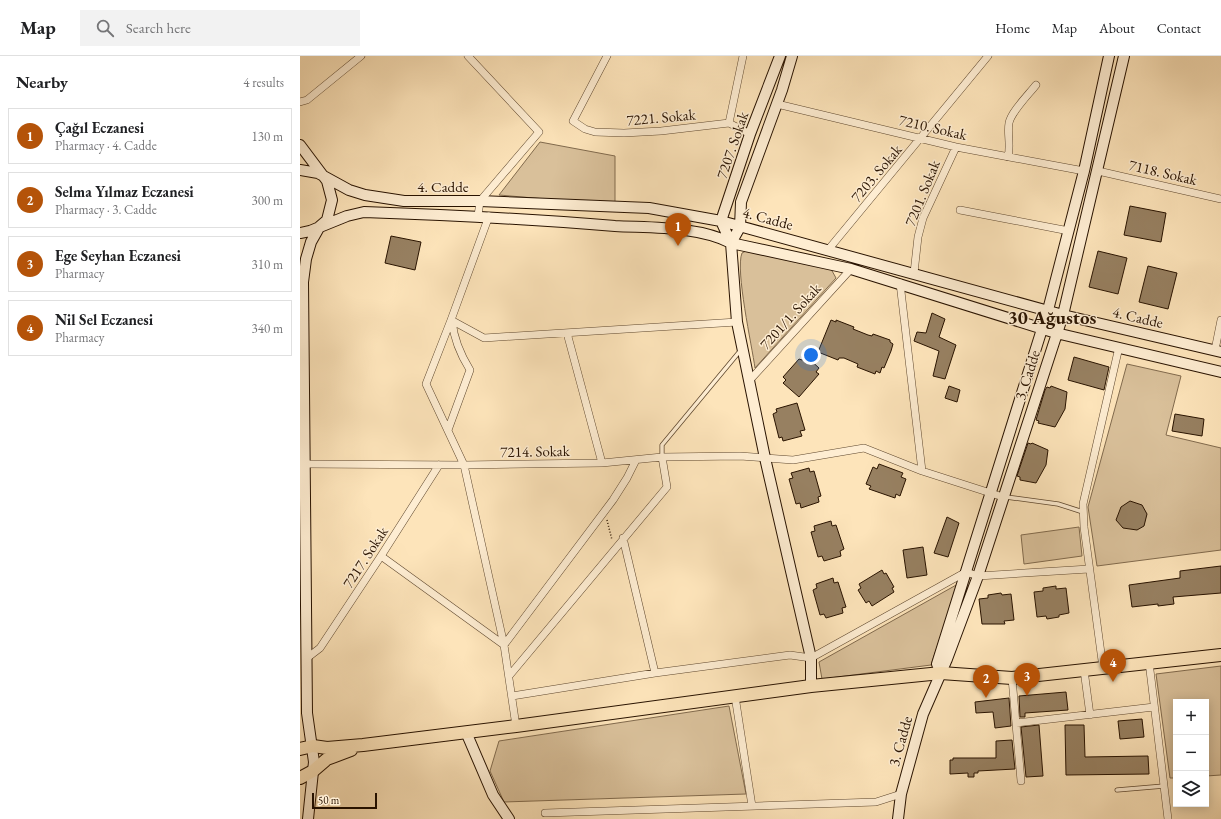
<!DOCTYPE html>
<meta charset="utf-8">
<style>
:root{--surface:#fff;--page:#f2f2f2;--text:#202124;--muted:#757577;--line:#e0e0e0;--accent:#b45309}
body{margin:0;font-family:"EB Garamond",serif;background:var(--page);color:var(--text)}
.controls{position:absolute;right:12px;bottom:12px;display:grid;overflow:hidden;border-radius:0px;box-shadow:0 2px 10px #0003}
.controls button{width:36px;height:36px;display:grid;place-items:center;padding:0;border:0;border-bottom:1px solid var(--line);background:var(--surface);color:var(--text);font:20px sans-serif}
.scale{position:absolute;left:12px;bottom:10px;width:65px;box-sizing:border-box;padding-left:4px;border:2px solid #291300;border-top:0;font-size:11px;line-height:14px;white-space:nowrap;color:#291300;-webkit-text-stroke:3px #feedd2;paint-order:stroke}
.you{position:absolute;left:511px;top:299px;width:14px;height:14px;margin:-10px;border:3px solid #fff;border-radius:50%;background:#1a73e8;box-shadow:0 0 0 6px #1a73e833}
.badge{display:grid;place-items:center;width:26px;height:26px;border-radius:50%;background:var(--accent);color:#fff;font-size:13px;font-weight:700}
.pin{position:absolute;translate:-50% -33px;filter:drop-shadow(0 1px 2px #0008)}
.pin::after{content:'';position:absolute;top:21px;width:14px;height:12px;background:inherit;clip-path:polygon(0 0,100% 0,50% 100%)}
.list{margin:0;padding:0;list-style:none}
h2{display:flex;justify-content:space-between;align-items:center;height:52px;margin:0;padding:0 16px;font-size:17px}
h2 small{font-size:13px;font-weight:400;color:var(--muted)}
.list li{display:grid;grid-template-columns:26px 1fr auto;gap:12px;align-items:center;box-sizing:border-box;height:56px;margin:0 8px 8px;padding:0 8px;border:1px solid var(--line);border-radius:0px}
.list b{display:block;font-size:15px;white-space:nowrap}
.list p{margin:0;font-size:13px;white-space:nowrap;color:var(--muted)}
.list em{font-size:13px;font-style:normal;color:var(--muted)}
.icon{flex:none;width:22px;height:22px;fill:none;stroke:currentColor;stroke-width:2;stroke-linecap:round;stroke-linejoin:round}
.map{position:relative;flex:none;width:921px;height:763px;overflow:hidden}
header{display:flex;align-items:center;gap:24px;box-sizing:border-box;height:56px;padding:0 20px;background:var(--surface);border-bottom:1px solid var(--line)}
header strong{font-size:19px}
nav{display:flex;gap:22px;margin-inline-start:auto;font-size:14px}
.search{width:280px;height:36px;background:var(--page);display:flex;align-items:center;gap:10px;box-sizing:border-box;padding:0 14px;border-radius:0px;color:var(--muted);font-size:15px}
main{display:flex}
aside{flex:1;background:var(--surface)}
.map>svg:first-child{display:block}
</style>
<header>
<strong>Map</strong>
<div class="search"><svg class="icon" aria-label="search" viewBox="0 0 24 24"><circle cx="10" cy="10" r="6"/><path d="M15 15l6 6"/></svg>Search here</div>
<nav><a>Home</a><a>Map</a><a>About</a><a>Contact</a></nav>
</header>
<main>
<aside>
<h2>Nearby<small>4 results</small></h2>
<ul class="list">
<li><span class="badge">1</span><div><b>Çağıl Eczanesi</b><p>Pharmacy · 4. Cadde</p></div><em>130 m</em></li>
<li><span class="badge">2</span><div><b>Selma Yılmaz Eczanesi</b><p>Pharmacy · 3. Cadde</p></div><em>300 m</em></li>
<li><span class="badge">3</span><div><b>Ege Seyhan Eczanesi</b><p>Pharmacy</p></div><em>310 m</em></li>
<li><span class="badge">4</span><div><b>Nil Sel Eczanesi</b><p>Pharmacy</p></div><em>340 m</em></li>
</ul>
</aside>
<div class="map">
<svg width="921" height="763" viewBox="0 0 921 763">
<rect width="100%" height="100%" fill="#fde4ba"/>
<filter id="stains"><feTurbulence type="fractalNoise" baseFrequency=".005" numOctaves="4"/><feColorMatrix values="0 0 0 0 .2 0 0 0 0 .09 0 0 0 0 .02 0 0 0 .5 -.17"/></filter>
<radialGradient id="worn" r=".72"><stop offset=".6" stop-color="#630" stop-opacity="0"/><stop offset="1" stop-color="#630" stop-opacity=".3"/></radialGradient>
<path fill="#d9c09a" stroke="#816a4d" d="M240 86 315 100V149L199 139Z
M450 193 531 213 536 222 455 312C452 290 435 214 442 197Z
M827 308 881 320 866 379 921 392V494L797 510 788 451Z
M779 471 782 500 724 508 721 479Z
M658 528 631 609 522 623 519 606Z
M921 610V719L906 720V646H876V722H870L856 618Z
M429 650 446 738 204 746 190 715 199 685Z"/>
<path fill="#978061" stroke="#291300" d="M830 150 866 157 861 186 824 179Z
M91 180 121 186 115 214 85 207Z
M798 195 827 202 818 238 789 231Z
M848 210 877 217 868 253 839 246Z
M632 257 645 263 639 281 656 289 645 323 633 320 639 295 614 285 617 276 626 277Z
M531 264 536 266V264L554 271 553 273 568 279 572 280 573 278 590 284V286L593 288 591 295 584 312 582 311 580 317 576 315 575 318 557 311 558 308 544 302H539L538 304 518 296Z
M506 300 519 312 516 316 519 318 499 341 483 327 486 324 483 321 499 303 502 304Z
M774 301 809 311 804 334 768 324Z
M649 330 660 334 657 346 645 342Z
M751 330 767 336 765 353 755 371 738 367 739 365 736 364 745 334 747 331 750 332Z
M497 347 505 374 500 375 502 380 483 385 482 381 479 382 473 358 477 356 476 353Z
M875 358 904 363 902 380 872 375Z
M728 387 731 388 732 387 748 394 746 409 736 427 720 424V421L717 420Z
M579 408 603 417 601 421 606 423 600 440 596 438 595 442 569 433 571 430 566 428 573 411 577 413Z
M509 412 510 416 514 415 521 440 518 441 519 446 501 452 500 447 496 448 489 423 493 422 491 417Z
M830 445 842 449 847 458 844 470 837 474 823 472 816 464 821 451Z
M647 461 659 467 648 501 634 497Z
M531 465 532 470 536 469 544 493 540 495 541 500 524 505 522 500 518 501 511 476 515 475 514 470Z
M623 491 627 519 607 522 603 494Z
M921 510V537L873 541 874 548 858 550V548L832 551 829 529 880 522V515Z
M582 514 584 518 586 517 594 531 592 532 594 536 572 550 569 545 566 547 558 534 561 532 559 528Z
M533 522 534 527 538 526 546 551 542 552 543 557 526 562 524 558 520 559 513 534 517 532 516 528Z
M756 530V533L766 532 769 557 759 559V561L747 563 746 560 737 561 734 536 743 535V532Z
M701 537 702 539 711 538 714 564 704 565 705 568H682L679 543 688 542V539Z
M766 636 768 654 725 657V661H720L719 640Z
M709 642 711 670 695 672 693 656 676 657 675 646Z
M842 663 844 681 820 683 818 665Z
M739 669 743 720 726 721 721 671Z
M765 669H784L785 701 848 700 849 718 766 719Z
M712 684 715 713 678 715V717H674V721H668V717L650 718V704H653V702H696V685Z"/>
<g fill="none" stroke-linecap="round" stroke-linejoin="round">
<defs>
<path id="lane" d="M362 401V389L440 295
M706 441 758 448 783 456
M817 734 864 730"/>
<path id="street" d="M168 0 239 76 180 145 178 160
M307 0 273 65 285 73 295 76 324 77 361 75 429 67 450 78
M0 46 7 44 61 0
M477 48 656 91 784 115
M429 67 443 0
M708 101C711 89 707 78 709 67 711 56 729 38 736 29
M798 115 921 143
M660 154 769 175
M189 160 151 264 126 328 164 409 204 589 216 670
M528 194 688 0
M614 217 618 181 623 162 656 91
M600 227 622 415 703 441
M151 264 184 282 437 266
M267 277 302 407
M915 294 921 264
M449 325 551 213
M148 374 170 314C160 298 154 284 152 265
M5 408 164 409 302 407 362 401 440 400 493 404 564 392 622 415
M323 482 355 617
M81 500 204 589 313 444 327 422 336 404
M7 602 20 592 81 500 139 409
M849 606 868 763
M803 612 784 471 783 448 819 291
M784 614 790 659
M209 620 367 431 362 401
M712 622 721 725
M212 640 355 617 490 599 511 602 666 516 678 520 789 513
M435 640 452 750
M716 667 854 651
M245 757 576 746 601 738"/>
<path id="secondary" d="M492 0 482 34 441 146 440 171 431 187 437 266 465 402 511 602V630
M0 89 27 125 32 144 27 164 20 170 11 186 6 203 3 226 7 657 14 706 8 763
M0 114 18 117 49 134 65 139 104 145H180L349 152 421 165 763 259 921 296
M0 177 10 175 47 160 64 156C148 159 231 163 315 170 351 172 398 170 431 187L551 213 756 277 921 316
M431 187 421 165 450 78 480 0
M641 617 637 608 748 254 784 115 809 0
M166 676 193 739 209 763
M598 763 601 738 623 658 647 603 678 520 763 259 824 0"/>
<path id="primary" d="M0 693 13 690 27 692 63 689 216 670 511 630 641 617 712 622 921 599
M0 722 13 715 27 703 51 694"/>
</defs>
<use href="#lane" stroke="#5e472e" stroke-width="5"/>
<use href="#street" stroke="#5e472e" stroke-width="8"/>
<use href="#secondary" stroke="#291300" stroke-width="12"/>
<use href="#primary" stroke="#291300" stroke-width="14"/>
<path stroke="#291300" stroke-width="1.5" stroke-dasharray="1 2" stroke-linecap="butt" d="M307 464 312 484"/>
<use href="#lane" stroke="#feedd2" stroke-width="3.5"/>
<use href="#street" stroke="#feedd2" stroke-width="7"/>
<use href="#secondary" stroke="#feedd2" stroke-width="10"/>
<use href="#primary" stroke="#fde4ba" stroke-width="12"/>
</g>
<g text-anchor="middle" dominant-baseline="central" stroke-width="3" stroke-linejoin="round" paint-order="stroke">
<g font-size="15" fill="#291300" stroke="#feedd2">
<text transform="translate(361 61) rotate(-5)">7221. Sokak</text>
<text transform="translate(633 71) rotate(13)">7210. Sokak</text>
<text transform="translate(432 89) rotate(-71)">7207. Sokak</text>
<text transform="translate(863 116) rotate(13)">7118. Sokak</text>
<text transform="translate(576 117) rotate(-50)">7203. Sokak</text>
<text x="143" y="130">4. Cadde</text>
<text transform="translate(622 137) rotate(-68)">7201. Sokak</text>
<text transform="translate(468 162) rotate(15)">4. Cadde</text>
<text transform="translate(490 260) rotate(-48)">7201/1. Sokak</text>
<text transform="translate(838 261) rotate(13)">4. Cadde</text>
<text transform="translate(727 319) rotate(-72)">3. Cadde</text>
<text transform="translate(235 395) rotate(-1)">7214. Sokak</text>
<text transform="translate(65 501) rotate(-57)">7217. Sokak</text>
<text transform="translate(600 685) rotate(-74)">3. Cadde</text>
</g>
<g font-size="19" font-weight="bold" fill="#291300" stroke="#feedd2">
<text x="752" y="261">30 Ağustos</text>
</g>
</g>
<rect width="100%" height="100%" filter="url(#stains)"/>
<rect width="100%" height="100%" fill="url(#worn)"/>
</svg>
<div class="controls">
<button>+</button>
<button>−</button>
<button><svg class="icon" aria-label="layers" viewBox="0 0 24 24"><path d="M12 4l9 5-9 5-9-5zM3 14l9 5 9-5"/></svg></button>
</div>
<div class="scale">50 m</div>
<div class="you"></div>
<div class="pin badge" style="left:378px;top:190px">1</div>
<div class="pin badge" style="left:686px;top:642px">2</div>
<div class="pin badge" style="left:727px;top:640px">3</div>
<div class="pin badge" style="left:813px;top:626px">4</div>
</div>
</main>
